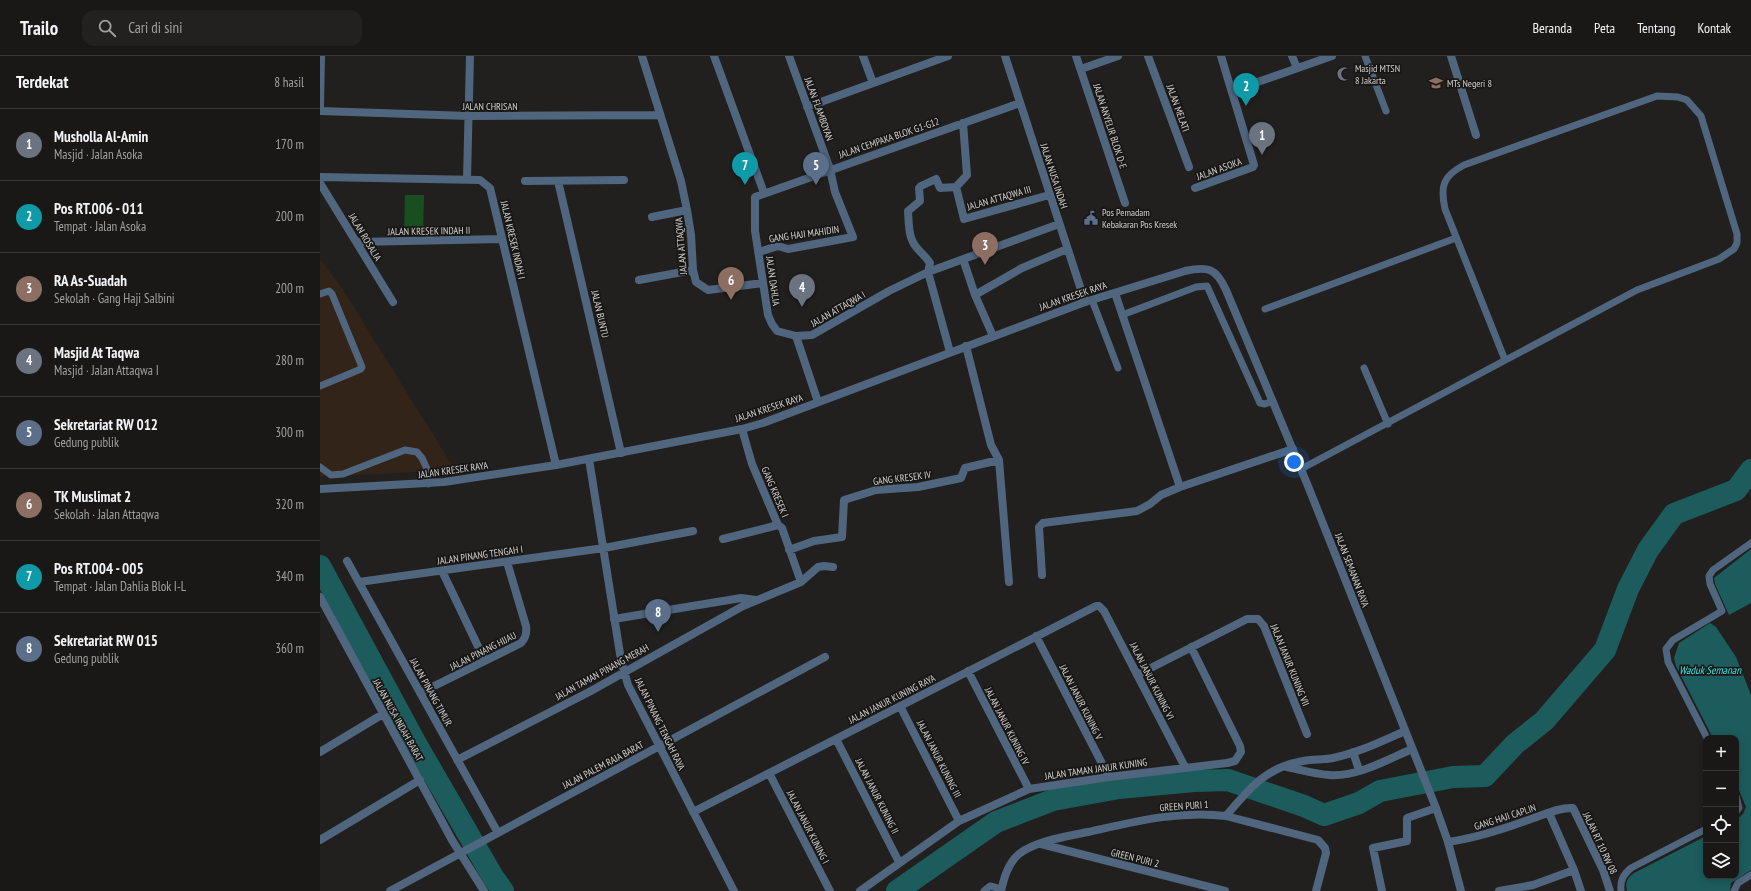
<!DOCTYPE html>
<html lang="id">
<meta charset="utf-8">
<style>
:root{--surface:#191816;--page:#22211f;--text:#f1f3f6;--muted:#9fa0a1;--line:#373735;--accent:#61d46a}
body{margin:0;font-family:"PT Sans Narrow",sans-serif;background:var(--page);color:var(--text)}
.controls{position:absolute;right:12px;bottom:12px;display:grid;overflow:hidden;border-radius:8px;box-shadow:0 2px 10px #0003}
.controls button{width:36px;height:36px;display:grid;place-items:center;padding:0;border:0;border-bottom:1px solid var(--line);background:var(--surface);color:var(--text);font:20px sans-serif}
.you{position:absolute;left:974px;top:406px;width:14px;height:14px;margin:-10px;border:3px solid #fff;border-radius:50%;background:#1a73e8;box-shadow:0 0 0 6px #1a73e833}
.badge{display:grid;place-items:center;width:26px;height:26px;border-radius:50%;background:var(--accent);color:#fff;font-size:13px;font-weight:700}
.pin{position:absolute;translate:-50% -33px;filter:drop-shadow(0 1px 2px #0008)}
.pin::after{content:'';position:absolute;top:21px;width:14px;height:12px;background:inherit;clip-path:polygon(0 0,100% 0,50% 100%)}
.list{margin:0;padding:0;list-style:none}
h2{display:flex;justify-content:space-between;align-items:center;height:52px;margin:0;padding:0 16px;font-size:17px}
h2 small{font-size:13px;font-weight:400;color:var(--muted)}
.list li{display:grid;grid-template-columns:26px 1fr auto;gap:12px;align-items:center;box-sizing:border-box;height:72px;padding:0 16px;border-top:1px solid var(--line)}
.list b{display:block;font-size:15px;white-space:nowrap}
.list p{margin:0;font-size:13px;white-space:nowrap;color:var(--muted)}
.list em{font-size:13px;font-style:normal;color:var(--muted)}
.icon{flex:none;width:22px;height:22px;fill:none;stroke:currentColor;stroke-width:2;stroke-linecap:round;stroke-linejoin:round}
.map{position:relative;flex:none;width:1431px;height:835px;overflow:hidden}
header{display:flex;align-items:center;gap:24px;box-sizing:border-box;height:56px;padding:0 20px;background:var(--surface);border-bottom:1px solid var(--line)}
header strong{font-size:19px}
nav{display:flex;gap:22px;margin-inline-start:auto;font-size:14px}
.search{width:280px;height:36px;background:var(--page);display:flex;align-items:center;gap:10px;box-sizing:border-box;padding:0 14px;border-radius:12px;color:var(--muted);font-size:15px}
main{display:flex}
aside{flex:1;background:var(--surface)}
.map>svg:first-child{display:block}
</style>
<header>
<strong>Trailo</strong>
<div class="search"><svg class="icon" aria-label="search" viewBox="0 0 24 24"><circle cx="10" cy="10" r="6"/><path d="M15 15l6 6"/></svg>Cari di sini</div>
<nav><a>Beranda</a><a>Peta</a><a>Tentang</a><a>Kontak</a></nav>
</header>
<main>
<aside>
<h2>Terdekat<small>8 hasil</small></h2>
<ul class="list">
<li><span class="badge" style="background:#6b7280">1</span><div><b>Musholla Al-Amin</b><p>Masjid · Jalan Asoka</p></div><em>170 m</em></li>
<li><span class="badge" style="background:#0f9aa8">2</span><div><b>Pos RT.006 - 011</b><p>Tempat · Jalan Asoka</p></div><em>200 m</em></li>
<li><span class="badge" style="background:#8d6e63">3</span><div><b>RA As-Suadah</b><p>Sekolah · Gang Haji Salbini</p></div><em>200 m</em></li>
<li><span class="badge" style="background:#6b7280">4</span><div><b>Masjid At Taqwa</b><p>Masjid · Jalan Attaqwa I</p></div><em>280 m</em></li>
<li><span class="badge" style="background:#5c6f8a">5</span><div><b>Sekretariat RW 012</b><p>Gedung publik</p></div><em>300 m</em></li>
<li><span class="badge" style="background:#8d6e63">6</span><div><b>TK Muslimat 2</b><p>Sekolah · Jalan Attaqwa</p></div><em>320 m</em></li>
<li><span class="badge" style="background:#0f9aa8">7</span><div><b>Pos RT.004 - 005</b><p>Tempat · Jalan Dahlia Blok I-L</p></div><em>340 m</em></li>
<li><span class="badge" style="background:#5c6f8a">8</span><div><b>Sekretariat RW 015</b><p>Gedung publik</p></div><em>360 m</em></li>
</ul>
</aside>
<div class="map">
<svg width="1431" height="835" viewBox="0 0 1431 835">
<rect width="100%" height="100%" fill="#21201e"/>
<path fill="#332419" d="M0 203 23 234 135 414 0 421Z"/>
<path fill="#194f20" d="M85 139H104L103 179H84Z"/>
<path fill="#1d5c5d" d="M1431 493V547L1409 559 1395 528 1394 522Z
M1390 567 1396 571 1416 601 1431 639V814L1411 827 1410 835H1307C1305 826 1307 822 1314 817L1386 780V820H1416V764L1423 758 1426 751 1416 727V682H1393L1356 610 1354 602 1359 587Z"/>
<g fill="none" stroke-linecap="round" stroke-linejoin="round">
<path stroke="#1d5c5d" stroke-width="22" d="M0 510 95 686 173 821 183 835
M577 835 676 766 733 744 799 732 874 725 908 724 984 750 1004 759 1039 747 1060 735 1133 721 1165 720 1195 688 1224 665 1285 594 1308 533 1328 494 1354 458 1416 434 1431 414"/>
<path stroke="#50657e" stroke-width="7" d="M1045 0 1066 55
M0 238 9 235 12 238 42 311 41 313 0 330
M772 244 798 312
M945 253 1136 182
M802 259 876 231 887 230 940 347 945 348 953 345
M1044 312 1068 368
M0 411 11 419 23 418 85 394 97 396 102 402 107 413 108 428
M981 413 1317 234 1399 203 1414 193 1417 187V178L1381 60 1367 44 1358 41 1337 40 1144 109C1123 120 1120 130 1125 153L1185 304
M1387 682 1348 606 1346 593 1353 584 1402 555 1390 528 1389 520 1393 514 1431 487
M1416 740 1419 752 1416 756
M664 835 670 830 681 833
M1301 835C1300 824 1303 819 1311 812L1386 773
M1414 835 1418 827 1431 819"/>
<path stroke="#50657e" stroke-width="8" d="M322 0 361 125 367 154 332 161
M394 0 444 137
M543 0 553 27
M685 0 765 246
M756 0 805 147
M828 0 869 111
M972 0 977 12
M1131 0 1156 79
M761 13 798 0
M912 35 1012 0
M700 47 435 141V175L448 259 452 268 457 275 476 280 492 279 569 235 608 216 739 168
M0 51 1 0
M487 51 628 0
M0 55 149 60 340 59
M0 121 160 124 170 132 236 409
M147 123 150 0
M205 125 304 124
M238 125 301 397
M0 127 73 246
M636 131 644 163 729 139
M875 132 933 111 934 109 901 0
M367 154 371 179 373 214 376 226 388 234 443 227
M37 186 182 183
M439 196 458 190 468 193 533 181 515 136 510 113 469 0
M643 203 655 239 673 280
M319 224 373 214
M795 237 860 431
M655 239 702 212 747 193
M476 280 498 346
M630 296 608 216 610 207C606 201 602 198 597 192 588 182 589 168 588 155L600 145 599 132 601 130 616 123 620 132 636 131 647 119 643 67
M422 373 432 408 458 469 462 472 481 526
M269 403 301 604 308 629 414 835
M679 404 689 526
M403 483 458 469
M469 494 494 485 522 481 524 444 556 434 598 431 641 422 645 412 679 404 671 389 646 290
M27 505 178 777
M122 515 165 605
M722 519 719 471 723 467 817 455 830 448 841 439 860 431 973 393
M39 526 284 492 373 475
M0 541 132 784 164 835
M294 563 421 542 436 544
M716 580 789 721
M648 615 709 733
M817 619 927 563H938L944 570 987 678
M100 637 201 587C206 582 207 577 206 570L187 506
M580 650 639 765
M516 683 579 806
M0 696 63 658
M1033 696 1039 714
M137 704 269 636 423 550 481 526 498 511 504 510 513 511
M967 711C981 714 995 718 1009 719 1037 721 1067 704 1092 693
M449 717 510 835
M373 756 776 550H779L784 555 865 711
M906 760C929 733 946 711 983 705 993 703 1003 704 1013 702 1038 697 1062 685 1085 675
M0 784 100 724
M1128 786C1157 782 1184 773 1211 763 1224 759 1239 751 1253 752L1283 814 1290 835
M721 788 905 835
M1254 814 1261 835
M70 835 505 601
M540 835 639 765 709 733 789 721 907 707 915 705 921 696 920 690 871 591
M681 835C684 822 688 807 699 798 715 785 748 780 768 776 813 766 859 754 906 760L998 784 1005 792 1006 797 996 835
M1062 835 1053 792 1087 785V762L1116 752
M1179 835 1213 829 1254 814 1229 757"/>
<path stroke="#50657e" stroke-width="8" d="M0 433 124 426 236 409 422 373 443 367 765 246 865 215C888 210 896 212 906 234L988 430 1116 752 1128 786 1141 835"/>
</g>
<defs>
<symbol id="mosque-bare" viewBox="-9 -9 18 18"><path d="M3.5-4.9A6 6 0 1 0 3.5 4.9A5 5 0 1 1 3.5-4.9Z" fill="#6b7280" stroke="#181715" stroke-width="2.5" paint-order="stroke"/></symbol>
<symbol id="school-bare" viewBox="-9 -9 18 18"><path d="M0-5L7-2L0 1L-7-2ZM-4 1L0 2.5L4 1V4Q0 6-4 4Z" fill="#8d6e63" stroke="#181715" stroke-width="2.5" paint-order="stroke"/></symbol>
<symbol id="civic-bare" viewBox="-9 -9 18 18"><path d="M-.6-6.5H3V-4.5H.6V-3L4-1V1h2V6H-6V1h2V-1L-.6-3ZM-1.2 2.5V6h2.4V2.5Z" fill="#5c6f8a" stroke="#181715" stroke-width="2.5" paint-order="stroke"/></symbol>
</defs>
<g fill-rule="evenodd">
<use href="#mosque-bare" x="1014" y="8" width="20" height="20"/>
<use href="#school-bare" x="1106" y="17" width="20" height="20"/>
<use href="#civic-bare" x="761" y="152" width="20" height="20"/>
</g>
<g text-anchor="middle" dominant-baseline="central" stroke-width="3.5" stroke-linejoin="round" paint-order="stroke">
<g font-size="10" fill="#d1d1cf" stroke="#181715" text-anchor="start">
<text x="1035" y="12">Masjid MTSN<tspan x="1035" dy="12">8 Jakarta</tspan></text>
<text x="1127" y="27">MTs Negeri 8</text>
<text x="782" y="156">Pos Pemadam<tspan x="782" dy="12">Kebakaran Pos Kresek</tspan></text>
</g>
<g font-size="10" fill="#d1d1cf" stroke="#181715">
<text x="170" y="50">JALAN CHRISAN</text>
<text transform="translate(858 52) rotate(70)">JALAN MELATI</text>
<text transform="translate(499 53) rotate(70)">JALAN FLAMBOYAN</text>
<text transform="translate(790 70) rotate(72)">JALAN ANYELIR BLOK D-E</text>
<text transform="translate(569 82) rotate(-19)">JALAN CEMPAKA BLOK G1-G12</text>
<text transform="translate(899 113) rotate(-20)">JALAN ASOKA</text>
<text transform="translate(734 120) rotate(72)">JALAN NUSA INDAH</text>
<text transform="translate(679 142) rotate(-16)">JALAN ATTAQWA III</text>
<text transform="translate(109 175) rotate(-1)">JALAN KRESEK INDAH II</text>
<text transform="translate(484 178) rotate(-8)">GANG HAJI MAHIDIN</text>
<text transform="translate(45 181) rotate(59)">JALAN ROSALIA</text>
<text transform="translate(193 184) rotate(77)">JALAN KRESEK INDAH I</text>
<text transform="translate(361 190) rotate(-95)">JALAN ATTAQWA</text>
<text transform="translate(453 225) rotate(82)">JALAN DAHLIA</text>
<text transform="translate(753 240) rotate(-19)">JALAN KRESEK RAYA</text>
<text transform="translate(518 253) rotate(-30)">JALAN ATTAQWA I</text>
<text transform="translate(280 258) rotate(77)">JALAN BUNTU</text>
<text transform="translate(449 352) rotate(-18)">JALAN KRESEK RAYA</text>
<text transform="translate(133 414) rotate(-8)">JALAN KRESEK RAYA</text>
<text transform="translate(582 422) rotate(-7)">GANG KRESEK IV</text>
<text transform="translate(455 436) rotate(67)">GANG KRESEK I</text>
<text transform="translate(160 499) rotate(-8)">JALAN PINANG TENGAH I</text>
<text transform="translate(1032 514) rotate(69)">JALAN SEMANAN RAYA</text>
<text transform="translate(163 595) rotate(-27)">JALAN PINANG HIJAU</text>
<text transform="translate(970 609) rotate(68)">JALAN JANUR KUNING VII</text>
<text transform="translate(282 616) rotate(-29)">JALAN TAMAN PINANG MERAH</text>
<text transform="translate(832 625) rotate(63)">JALAN JANUR KUNING VI</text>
<text transform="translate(111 636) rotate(61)">JALAN PINANG TIMUR</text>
<text transform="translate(572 643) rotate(-27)">JALAN JANUR KUNING RAYA</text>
<text transform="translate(761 646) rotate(63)">JALAN JANUR KUNING V</text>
<text transform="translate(78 664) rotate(61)">JALAN NUSA INDAH BARAT</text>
<text transform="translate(340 668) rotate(64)">JALAN PINANG TENGAH RAYA</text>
<text transform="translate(687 670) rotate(63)">JALAN JANUR KUNING IV</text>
<text transform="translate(619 703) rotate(63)">JALAN JANUR KUNING III</text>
<text transform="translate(283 709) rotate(-28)">JALAN PALEM RAJA BARAT</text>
<text transform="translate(776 713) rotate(-8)">JALAN TAMAN JANUR KUNING</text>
<text transform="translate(557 740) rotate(63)">JALAN JANUR KUNING II</text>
<text transform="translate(864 750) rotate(-4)">GREEN PURI 1</text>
<text transform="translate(1185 761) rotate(-18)">GANG HAJI CAPLIN</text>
<text transform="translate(488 771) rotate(63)">JALAN JANUR KUNING I</text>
<text transform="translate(1280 787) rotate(65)">JALAN RT 10 RW 08</text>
<text transform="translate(815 802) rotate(14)">GREEN PURI 2</text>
</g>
<g font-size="11" font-style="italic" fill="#35e7e9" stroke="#181715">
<text x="1390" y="614">Waduk Semanan</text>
</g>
</g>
</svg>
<div class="controls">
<button>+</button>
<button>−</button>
<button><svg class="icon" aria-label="locate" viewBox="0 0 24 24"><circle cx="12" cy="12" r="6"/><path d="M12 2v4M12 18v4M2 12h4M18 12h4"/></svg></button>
<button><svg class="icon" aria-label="layers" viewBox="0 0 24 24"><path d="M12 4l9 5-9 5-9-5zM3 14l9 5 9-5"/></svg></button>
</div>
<div class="you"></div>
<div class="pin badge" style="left:942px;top:99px;background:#6b7280">1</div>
<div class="pin badge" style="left:926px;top:50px;background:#0f9aa8">2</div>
<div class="pin badge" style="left:665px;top:209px;background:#8d6e63">3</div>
<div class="pin badge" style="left:482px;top:251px;background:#6b7280">4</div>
<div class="pin badge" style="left:496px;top:129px;background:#5c6f8a">5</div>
<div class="pin badge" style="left:411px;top:244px;background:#8d6e63">6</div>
<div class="pin badge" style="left:425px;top:129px;background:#0f9aa8">7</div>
<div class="pin badge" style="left:338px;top:576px;background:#5c6f8a">8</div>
</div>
</main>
